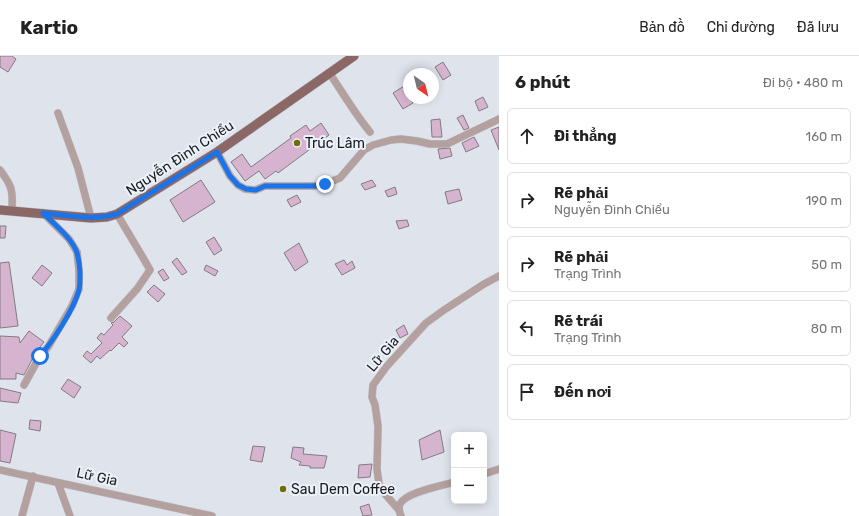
<!DOCTYPE html>
<html lang="vi">
<meta charset="utf-8">
<style>
:root{--surface:#fff;--page:#f2f2f2;--text:#222;--muted:#767676;--line:#e0e0e0}
body{margin:0;font-family:Rubik,sans-serif;background:var(--page);color:var(--text)}
.controls{position:absolute;right:12px;bottom:12px;display:grid;overflow:hidden;border-radius:6px;box-shadow:0 2px 10px #0003}
.controls button{width:36px;height:36px;display:grid;place-items:center;padding:0;border:0;border-bottom:1px solid var(--line);background:var(--surface);color:var(--text);font:20px sans-serif}
.compass{position:absolute;left:403px;top:12px;width:36px;height:36px;border-radius:50%;background:var(--surface);box-shadow:0 2px 10px #0003;rotate:145deg}
.stop{position:absolute;width:12px;height:12px;margin:-9px;border:3px solid #1a73e8;border-radius:50%;background:#fff}
.stop.end{background:#1a73e8;border-color:#fff;box-shadow:0 1px 4px #0008}
.list{margin:0;padding:0;list-style:none}
h2{display:flex;justify-content:space-between;align-items:center;height:52px;margin:0;padding:0 16px;font-size:17px}
h2 small{font-size:13px;font-weight:400;color:var(--muted)}
.list li{display:grid;grid-template-columns:26px 1fr auto;gap:12px;align-items:center;box-sizing:border-box;height:56px;margin:0 8px 8px;padding:0 8px;border:1px solid var(--line);border-radius:6px}
.list b{display:block;font-size:15px;white-space:nowrap}
.list p{margin:0;font-size:13px;white-space:nowrap;color:var(--muted)}
.list em{font-size:13px;font-style:normal;color:var(--muted)}
.icon{flex:none;width:22px;height:22px;fill:none;stroke:currentColor;stroke-width:2;stroke-linecap:round;stroke-linejoin:round}
.map{position:relative;flex:none;width:499px;height:460px;overflow:hidden}
header{display:flex;align-items:center;gap:24px;box-sizing:border-box;height:56px;padding:0 20px;background:var(--surface);border-bottom:1px solid var(--line)}
header strong{font-size:19px}
nav{display:flex;gap:22px;margin-inline-start:auto;font-size:14px}
main{display:flex}
aside{flex:1;background:var(--surface)}
.map>svg:first-child{display:block}
</style>
<header>
<strong>Kartio</strong>
<nav><a>Bản đồ</a><a>Chỉ đường</a><a>Đã lưu</a></nav>
</header>
<main>
<div class="map">
<svg width="499" height="460" viewBox="0 0 499 460">
<rect width="100%" height="100%" fill="#dfe3ec"/>
<path fill="#d6b4d0" stroke="#837b81" d="M0 0H12L16 3 8 16 0 11Z
M443 6 451 19 443 24 435 11Z
M409 27V42L413 47 403 53 393 37Z
M483 41 488 51 479 55 475 45Z
M463 59 469 72 464 74 457 62Z
M440 63 442 81H432L431 64Z
M321 67 329 79 278 117 276 115 265 123 259 115 245 125 231 106 242 98 251 111 291 82 290 80 306 69 310 75Z
M499 71V94L491 74Z
M474 81 479 90 466 96 462 87Z
M450 92 452 100 440 103 438 93Z
M201 124 215 146 183 166 170 144Z
M372 124 376 130 365 134 361 128Z
M395 131 397 138 388 141 385 135Z
M459 133 462 144 448 148 445 136Z
M297 139 301 146 291 151 287 144Z
M407 164 409 170 399 173 396 165Z
M0 170H6L5 182H0Z
M214 181 222 194 214 199 206 186Z
M299 187 308 206 295 215 284 197Z
M177 202 187 216 182 219 172 206Z
M344 204 347 209 352 205 355 212 342 219 335 208Z
M9 206 18 270 0 272V207Z
M42 209 52 217 42 230 32 222Z
M206 209 218 215 215 220 204 214Z
M163 213 169 222 164 225 158 216Z
M154 229 165 238 158 246 147 236Z
M120 260 132 270 122 281 128 287 124 291 119 287 111 295 110 294 100 303 97 300 91 307 83 300 87 295 91 298 102 287 97 282 101 277 104 279 113 269 111 267 114 266Z
M404 269 408 278 400 282 396 274Z
M29 275 44 286 36 296 24 319 16 317V323H0V280L19 281 20 287Z
M68 323 81 331 74 342 61 333Z
M0 332 21 337 18 347 0 345Z
M30 364 41 365 40 375 29 373Z
M0 374 16 378 10 407 0 405Z
M440 374 444 396 422 404 419 384Z
M253 390 265 391 262 406 250 404Z
M293 391 304 392 303 398 327 400 324 412H310V410L299 409 301 406 291 402Z
M372 408 370 421 358 422 359 409Z
M369 448 372 459 363 460 360 451Z"/>
<g fill="none" stroke-linecap="round" stroke-linejoin="round">
<defs>
<path id="minor" d="M330 18C343 37 355 58 370 76
M58 57 78 112 91 162
M217 96 230 120 238 129 245 133 255 134 265 130H314L325 128 340 122 364 94 373 89 391 84 401 83 417 85 430 88H447L499 63
M0 114C12 130 13 134 12 154
M111 262 137 233 150 214 142 200 117 158
M24 329 40 300 48 291 72 250 79 233V214L77 196 69 183 43 157
M0 414 212 460
M484 418 499 413
M58 427 70 460
M399 454 385 438 379 428 377 413 378 370 375 349 372 341 373 329 387 310 426 267 444 254 484 228 499 220
M22 460 33 420
M401 460C399 455 398 452 400 448 406 436 442 430 454 426"/>
<path id="major" d="M0 154 91 162 107 161 117 158 217 96 354 0"/>
</defs>
<use href="#minor" stroke="#bbbfc7" stroke-width="8"/>
<use href="#major" stroke="#bbbfc7" stroke-width="10"/>
<use href="#minor" stroke="#b4a09e" stroke-width="7"/>
<use href="#major" stroke="#8b6766" stroke-width="9"/>
</g>
<g fill="none" stroke-linecap="round" stroke-linejoin="round">
<path stroke="#1a73e8" stroke-width="5" d="M40 300C53 285 74 253 79 234 81 223 80 207 77 197 73 183 53 167 43 157 67 159 93 165 117 158L217 96 230 120 238 129 246 133 256 134 265 130H314L325 128"/>
</g>
<g fill="#706d0c" stroke="#ecf0f9" stroke-width="1.5">
<circle cx="297" cy="87" r="4"/>
<circle cx="283" cy="433" r="4"/>
</g>
<g text-anchor="middle" dominant-baseline="central" stroke-width="4" stroke-linejoin="round" paint-order="stroke">
<g font-size="14" fill="#181a1d" stroke="#ecf0f9" text-anchor="start">
<text x="305" y="87">Trúc Lâm</text>
<text x="291" y="433">Sau Dem Coffee</text>
</g>
<g font-size="14" fill="#181a1d" stroke="#ecf0f9">
<text transform="translate(180 102) rotate(-33)">Nguyễn Đình Chiểu</text>
<text transform="translate(383 298) rotate(-50)">Lữ Gia</text>
<text transform="translate(97 421) rotate(12)">Lữ Gia</text>
</g>
</g>
</svg>
<div class="controls">
<button>+</button>
<button>−</button>
</div>
<svg class="compass" viewBox="-18 -18 36 36"><path d="M0-13l5 13h-10z" fill="#e53935"/><path d="M0 13l5-13h-10z" fill="#767676"/></svg>
<div class="stop" style="left:40px;top:300px"></div>
<div class="stop end" style="left:325px;top:128px"></div>
</div>
<aside>
<h2>6 phút<small>Đi bộ · 480 m</small></h2>
<ul class="list">
<li><svg class="icon" aria-label="ahead" viewBox="0 0 24 24"><path d="M12 20V5M6 11l6-6 6 6"/></svg><div><b>Đi thẳng</b></div><em>160 m</em></li>
<li><svg class="icon" aria-label="right" viewBox="0 0 24 24"><path d="M7 20v-9h11M14 6l5 5-5 5"/></svg><div><b>Rẽ phải</b><p>Nguyễn Đình Chiểu</p></div><em>190 m</em></li>
<li><svg class="icon" aria-label="right" viewBox="0 0 24 24"><path d="M7 20v-9h11M14 6l5 5-5 5"/></svg><div><b>Rẽ phải</b><p>Trạng Trình</p></div><em>50 m</em></li>
<li><svg class="icon" aria-label="left" viewBox="0 0 24 24"><path d="M17 20v-9H6M10 6l-5 5 5 5"/></svg><div><b>Rẽ trái</b><p>Trạng Trình</p></div><em>80 m</em></li>
<li><svg class="icon" aria-label="arrive" viewBox="0 0 24 24"><path d="M6 21V4h12l-3 4 3 4H6"/></svg><div><b>Đến nơi</b></div></li>
</ul>
</aside>
</main>
